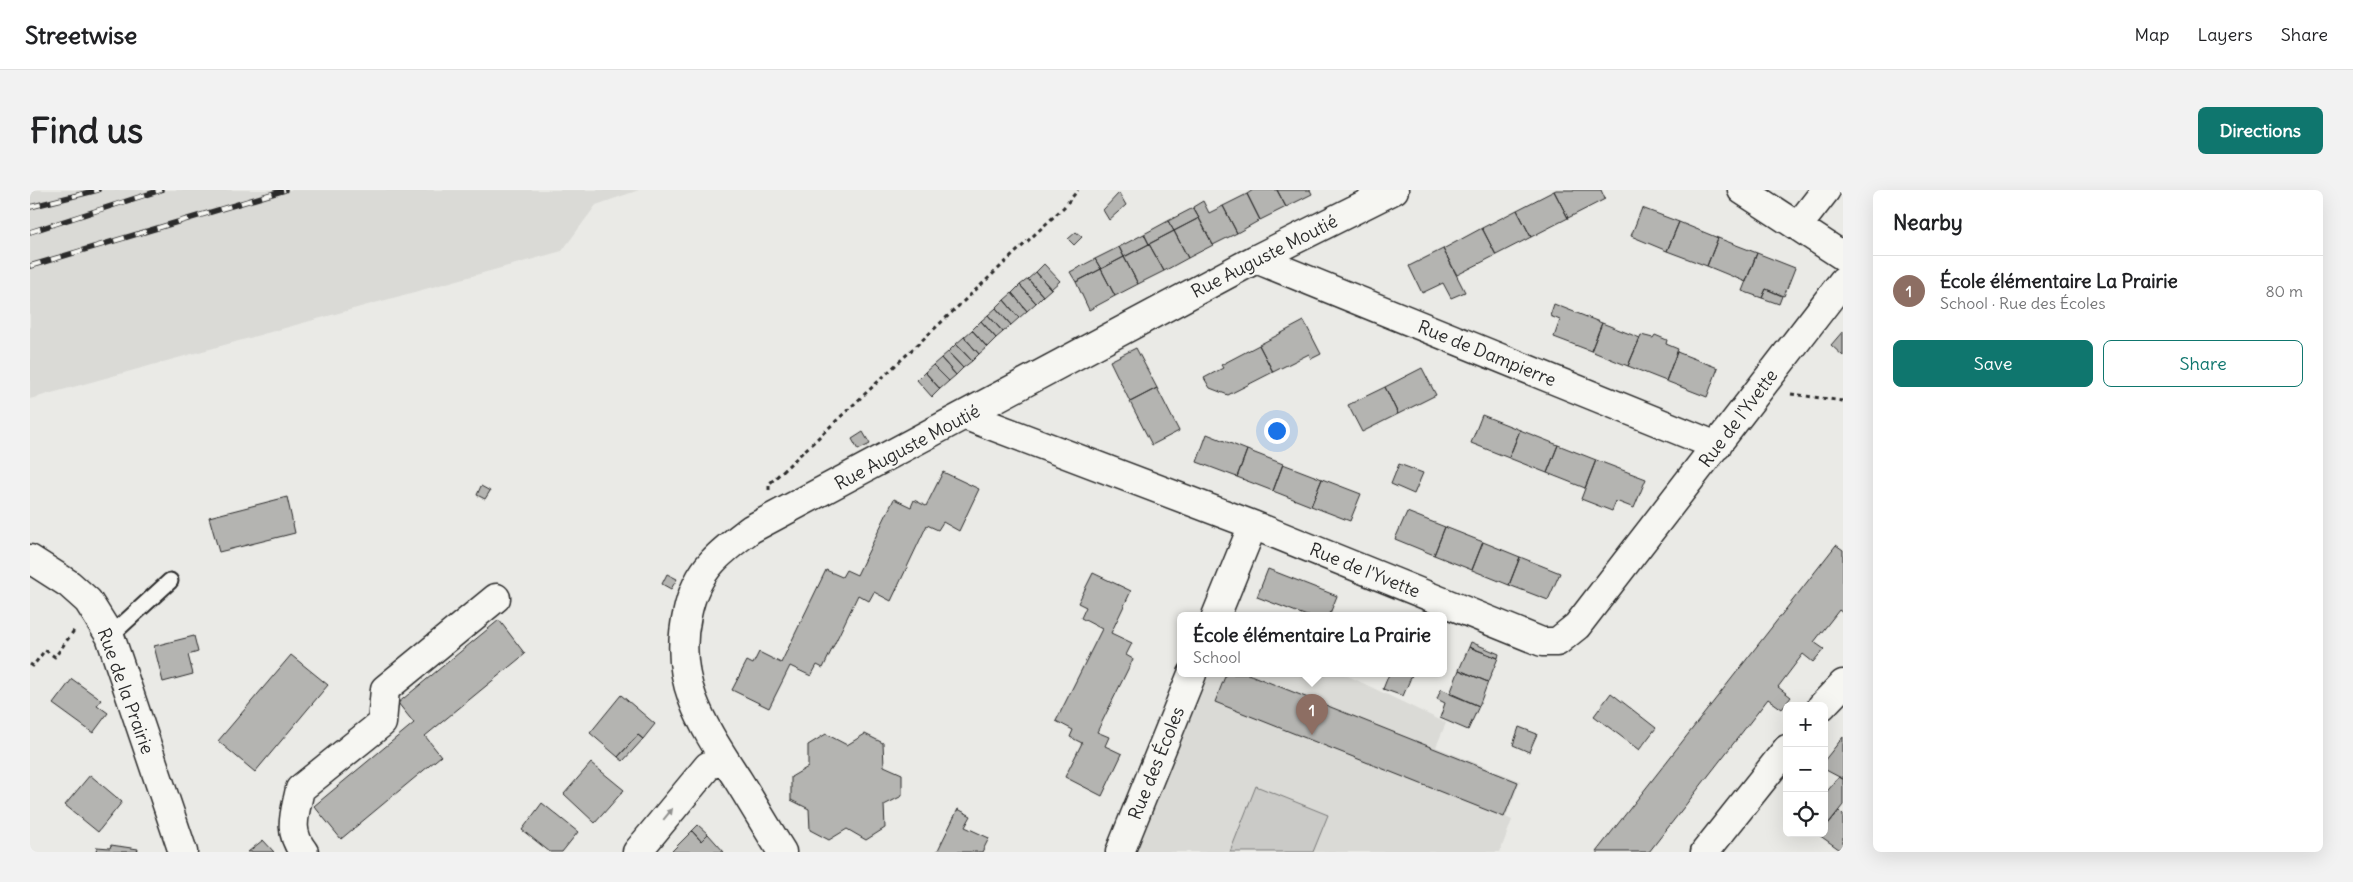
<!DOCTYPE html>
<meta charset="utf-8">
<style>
:root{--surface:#fff;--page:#f2f2f2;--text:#202124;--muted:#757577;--line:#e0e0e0;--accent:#0f766e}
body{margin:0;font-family:Delius,sans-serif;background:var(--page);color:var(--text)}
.controls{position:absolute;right:15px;bottom:15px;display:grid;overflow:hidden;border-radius:8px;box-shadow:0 5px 20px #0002}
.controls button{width:45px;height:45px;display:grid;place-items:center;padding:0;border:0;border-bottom:1px solid var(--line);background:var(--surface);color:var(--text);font:25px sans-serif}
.you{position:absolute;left:1246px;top:240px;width:18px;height:18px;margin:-12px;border:4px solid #fff;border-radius:50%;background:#1a73e8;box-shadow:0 0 0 8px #1a73e833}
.badge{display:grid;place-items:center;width:32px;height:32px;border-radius:50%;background:var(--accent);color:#fff;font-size:16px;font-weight:700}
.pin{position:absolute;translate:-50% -41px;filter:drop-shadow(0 1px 2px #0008)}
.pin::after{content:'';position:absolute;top:26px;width:18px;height:15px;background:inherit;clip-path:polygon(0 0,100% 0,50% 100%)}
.popup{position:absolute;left:1147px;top:422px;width:270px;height:65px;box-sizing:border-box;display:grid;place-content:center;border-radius:8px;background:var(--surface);filter:drop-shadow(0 1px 4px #0005);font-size:16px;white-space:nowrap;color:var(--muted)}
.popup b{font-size:19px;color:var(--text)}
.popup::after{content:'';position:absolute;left:50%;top:100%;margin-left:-10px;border:10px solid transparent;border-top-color:var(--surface)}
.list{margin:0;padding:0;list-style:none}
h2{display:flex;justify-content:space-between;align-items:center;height:65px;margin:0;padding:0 20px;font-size:21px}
h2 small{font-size:16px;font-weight:400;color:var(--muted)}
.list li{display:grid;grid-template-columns:32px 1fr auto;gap:15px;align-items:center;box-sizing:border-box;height:70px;padding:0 20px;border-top:1px solid var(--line)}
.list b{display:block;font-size:19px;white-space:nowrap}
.list p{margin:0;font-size:16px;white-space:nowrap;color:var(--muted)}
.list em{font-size:16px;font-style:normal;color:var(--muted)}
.actions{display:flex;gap:10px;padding:15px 20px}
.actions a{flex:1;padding:11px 0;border:1px solid var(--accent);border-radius:8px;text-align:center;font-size:18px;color:var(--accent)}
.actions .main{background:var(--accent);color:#fff}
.icon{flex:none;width:28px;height:28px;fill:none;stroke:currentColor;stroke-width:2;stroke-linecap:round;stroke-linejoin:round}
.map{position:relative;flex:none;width:1813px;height:662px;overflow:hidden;border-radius:8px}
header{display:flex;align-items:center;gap:30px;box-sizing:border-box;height:70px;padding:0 25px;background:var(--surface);border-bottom:1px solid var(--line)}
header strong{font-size:24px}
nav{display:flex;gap:28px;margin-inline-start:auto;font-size:18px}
.intro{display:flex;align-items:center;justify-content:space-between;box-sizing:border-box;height:120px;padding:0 30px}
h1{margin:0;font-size:35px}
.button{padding:12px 22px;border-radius:8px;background:var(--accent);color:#fff;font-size:18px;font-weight:700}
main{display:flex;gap:30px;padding:0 30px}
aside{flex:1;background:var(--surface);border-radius:8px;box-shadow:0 5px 20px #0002}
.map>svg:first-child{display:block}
</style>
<header>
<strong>Streetwise</strong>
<nav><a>Map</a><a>Layers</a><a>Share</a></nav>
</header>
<div class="intro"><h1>Find us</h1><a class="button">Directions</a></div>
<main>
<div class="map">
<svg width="1813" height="662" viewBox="0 0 1813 662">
<rect width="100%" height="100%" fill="#eaeae6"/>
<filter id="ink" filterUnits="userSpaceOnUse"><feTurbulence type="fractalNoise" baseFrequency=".02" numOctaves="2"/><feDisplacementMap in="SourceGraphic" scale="10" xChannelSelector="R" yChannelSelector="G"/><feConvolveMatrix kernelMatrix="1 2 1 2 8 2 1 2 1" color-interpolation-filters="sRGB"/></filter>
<g filter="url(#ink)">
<path fill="#dadad6" d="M0 0H609L566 15 532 61 0 209Z
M1179 484H1314L1416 533 1406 557 1490 591 1476 627 1482 630 1470 662H1106Z"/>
<path fill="#cacac7" stroke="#7a7a79" d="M1226 596 1298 625 1283 662H1200Z"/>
<path fill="#b4b4b1" stroke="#2b2b2b" d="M1223 0H1247L1256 17 1230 30 1217 4Z
M1247 0H1280L1282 4 1256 17Z
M1526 0H1571L1575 9 1538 28 1524 1Z
M1524 1 1538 28 1501 47 1487 20Z
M1089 3 1096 15 1079 30 1073 20Z
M1217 4 1230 30 1207 43 1193 16Z
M1173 11 1179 23 1193 16 1207 43 1183 55 1163 17Z
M1163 18 1169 28 1144 41 1138 31Z
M1612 18 1649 32 1637 61 1601 46Z
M1487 20 1501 47 1466 65 1452 38Z
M1169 28 1183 55 1158 68 1144 41Z
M1138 31 1144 41 1119 54 1114 44Z
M1649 32 1688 48 1677 76 1637 61Z
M1452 38 1466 65 1427 85 1413 59Z
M1144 41 1158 68 1134 81 1119 54Z
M1046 42 1052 47 1044 55 1038 49Z
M1114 44 1119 54 1094 67 1089 57Z
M1688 48 1727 63 1716 92 1677 76Z
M1119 54 1134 81 1108 94 1094 67Z
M1089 57 1094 67 1071 79 1065 69Z
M1413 59 1435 102 1421 108 1413 93 1392 103 1379 76Z
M1727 63 1765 78 1754 106 1736 99 1732 108 1712 101Z
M1094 67 1108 94 1085 106 1071 79Z
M1065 69 1071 79 1046 92 1040 82Z
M1014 74 1030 91 1021 99 1006 82Z
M1071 79 1085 106 1059 120 1046 92Z
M1006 82 1021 99 1013 106 998 89Z
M998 89 1013 106 1006 113 990 95Z
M990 95 1006 113 997 121 982 103Z
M1736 99 1752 106 1749 114 1732 108Z
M982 103 997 121 989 128 974 110Z
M974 110 989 128 981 135 966 118Z
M1524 114 1572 133 1561 161 1524 147 1530 130 1520 126Z
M966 118 981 135 973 142 958 125Z
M958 125 973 142 966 148 951 131Z
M951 131 966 148 957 157 942 140Z
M1274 131 1291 164 1281 169 1279 164 1243 182 1229 155Z
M1572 133 1610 148 1598 176 1561 161Z
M942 140 957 157 949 164 934 147Z
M1813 141V166L1801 155Z
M1611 145 1623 148 1625 145 1637 150 1636 154 1648 159 1636 191 1598 176Z
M934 147 949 164 942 171 926 154Z
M926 154 942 171 933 178 918 162Z
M1229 155 1243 182 1198 205 1180 198 1174 188 1193 178 1191 175Z
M1106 158 1127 198 1100 212 1080 171Z
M918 162 933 178 926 185 911 168Z
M1647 162 1688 178 1677 207 1636 191Z
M911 168 926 185 919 191 903 175Z
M903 175 919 191 910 199 895 182Z
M1392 178 1406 205 1368 224 1355 197Z
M895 182 910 199 902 207 887 190Z
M1355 197 1368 224 1332 242 1318 215Z
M1127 198 1149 241 1122 255 1100 212Z
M1452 225 1490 240 1479 268 1441 253Z
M1490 240 1528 255 1517 283 1479 268Z
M833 242 840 254 828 260 822 249Z
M1177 244 1217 260 1207 287 1167 272Z
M1528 255 1566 270 1555 298 1517 283Z
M1217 260 1253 274 1243 301 1207 287Z
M1566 270 1616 289 1604 318 1586 311 1582 321 1551 309Z
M1253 274 1292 289 1281 316 1243 301Z
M1369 274 1393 283 1384 304 1361 294Z
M913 282 949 299 929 341 913 332 908 340 897 335 861 411 844 402 839 411 828 405 793 478 787 475 781 486 760 476 739 518 702 500 717 471 723 474 729 462 751 473 796 380 812 387 816 380 827 385 864 309 881 317 884 310 896 316Z
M1292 289 1331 304 1320 331 1281 316Z
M451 296 460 301 455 309 447 305Z
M257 307 265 343 189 362 179 327Z
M1377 322 1415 337 1404 365 1365 349Z
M1415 337 1453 352 1442 380 1404 365Z
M1453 352 1490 367 1479 395 1442 380Z
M1806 355 1813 360V423L1809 420 1784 452 1794 459 1783 472 1773 464 1748 497 1761 507 1752 519 1738 509 1619 662H1566Z
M1490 367 1530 383 1518 410 1479 395Z
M1238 379 1307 406 1299 426H1277L1227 407Z
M1063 383 1101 401 1081 443 1102 453 1096 465 1103 469 1067 542 1079 547 1075 556 1092 564 1072 606 1035 587 1052 553 1040 547 1043 540 1026 531 1072 439 1051 428 1056 417 1048 413Z
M637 384 647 389 641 399 632 394Z
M469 430 495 464 395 546 411 566 311 649 284 616 384 533 368 513Z
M164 446 168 462 158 465 163 484 133 492 124 456Z
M1441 452 1469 464 1468 468 1439 457Z
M1439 457 1468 468 1458 492 1429 480Z
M261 465 298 495 225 582 188 551Z
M1429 480 1458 492 1449 516 1420 504Z
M1196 484H1218L1488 592 1474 627 1185 512Z
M1359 484 1382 485 1373 506 1353 499Z
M42 489 71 510 67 515 78 523 63 543 23 514Z
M1411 499 1449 516 1438 540 1410 528 1415 513 1407 509Z
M1581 503 1626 538 1609 560 1564 526Z
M591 505 625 534 613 549 608 545 588 567 560 543Z
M1489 537 1507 544 1499 562 1483 555Z
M796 544 817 555 835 544 853 553 854 576 872 584V606L854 615 855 638 836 650 817 639 799 650 780 640 779 619 761 610V587L778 577V555Z
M608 545 613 549 593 571 588 567Z
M1813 547V589L1794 579V571Z
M561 573 594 600 565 633 534 604Z
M60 585 92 612 68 642 35 615Z
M1809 587 1813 589V615L1794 639V605Z
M512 613 548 642 532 662H520L492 640Z
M928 619 941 626 935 637 959 648 952 662H907Z
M1809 621 1813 625V662L1789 645 1794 643V639Z
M668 635 678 644 671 651 662 641Z
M662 641 671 651 678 644 694 662H641Z
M233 650 244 662H218Z
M81 655 108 659 107 662H66L67 657 80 658Z"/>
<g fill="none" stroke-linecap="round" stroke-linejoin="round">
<defs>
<path id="service" d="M80 446 140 391"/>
<path id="minor" d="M1712 0 1813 66
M1768 36 1796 0
M1226 69 1687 256
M936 226 1223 335 1512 452H1527L1547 436 1813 91
M0 369 39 394 58 411 80 446 153 662
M1186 426 1223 335
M1792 516 1813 494
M274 662C257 641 265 624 270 599L352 533 355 499 466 408
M607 662 678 576 694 568
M752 662C737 638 723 614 708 590 674 537 642 492 657 425 661 405 669 386 683 371 694 359 708 349 721 339L1226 69 1364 0
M1090 662 1162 484
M1675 662 1757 559"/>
</defs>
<use href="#service" stroke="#2b2b2b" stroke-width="19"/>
<use href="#minor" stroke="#2b2b2b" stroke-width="31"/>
<path stroke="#2b2b2b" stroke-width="3" stroke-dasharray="4 4" stroke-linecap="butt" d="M1761 204 1813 211
M739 300V294L1034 17 1048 0
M0 474 3 476 15 460 25 467 45 439"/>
<use href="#service" stroke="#f6f6f2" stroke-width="15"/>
<use href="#minor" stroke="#f6f6f2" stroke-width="28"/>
<defs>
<path id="rail" d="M0 17 68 0
M0 42 131 0
M0 76 255 0"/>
</defs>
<use href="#rail" stroke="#2b2b2b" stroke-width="5.5"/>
<use href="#rail" stroke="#f6f6f2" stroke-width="4" stroke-dasharray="11" stroke-linecap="butt"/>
</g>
<defs><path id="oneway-solid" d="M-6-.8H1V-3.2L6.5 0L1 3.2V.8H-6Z" transform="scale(1.25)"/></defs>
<use fill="#90908e" href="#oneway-solid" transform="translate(638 624) rotate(-51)"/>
</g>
<g text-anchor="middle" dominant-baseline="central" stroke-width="4" stroke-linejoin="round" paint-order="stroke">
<g font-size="18" fill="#2b2b2b" stroke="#f6f6f2">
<text transform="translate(1234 66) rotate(-27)">Rue Auguste Moutié</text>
<text transform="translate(1457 163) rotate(22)">Rue de Dampierre</text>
<text transform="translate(1708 228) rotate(-53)">Rue de l'Yvette</text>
<text transform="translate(877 257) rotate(-28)">Rue Auguste Moutié</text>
<text transform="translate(1335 380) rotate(22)">Rue de l'Yvette</text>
<text transform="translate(96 501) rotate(70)">Rue de la Prairie</text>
<text transform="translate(1126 573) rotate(-68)">Rue des Écoles</text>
</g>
</g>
</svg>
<div class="controls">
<button>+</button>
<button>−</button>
<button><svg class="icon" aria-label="locate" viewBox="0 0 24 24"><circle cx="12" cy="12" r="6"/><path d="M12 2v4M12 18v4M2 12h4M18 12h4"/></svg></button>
</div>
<div class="you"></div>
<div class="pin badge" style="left:1282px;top:545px;background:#8d6e63">1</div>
<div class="popup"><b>École élémentaire La Prairie</b>School</div>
</div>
<aside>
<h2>Nearby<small></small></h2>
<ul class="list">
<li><span class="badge" style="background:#8d6e63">1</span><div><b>École élémentaire La Prairie</b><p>School · Rue des Écoles</p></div><em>80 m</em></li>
</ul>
<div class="actions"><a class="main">Save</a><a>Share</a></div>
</aside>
</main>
